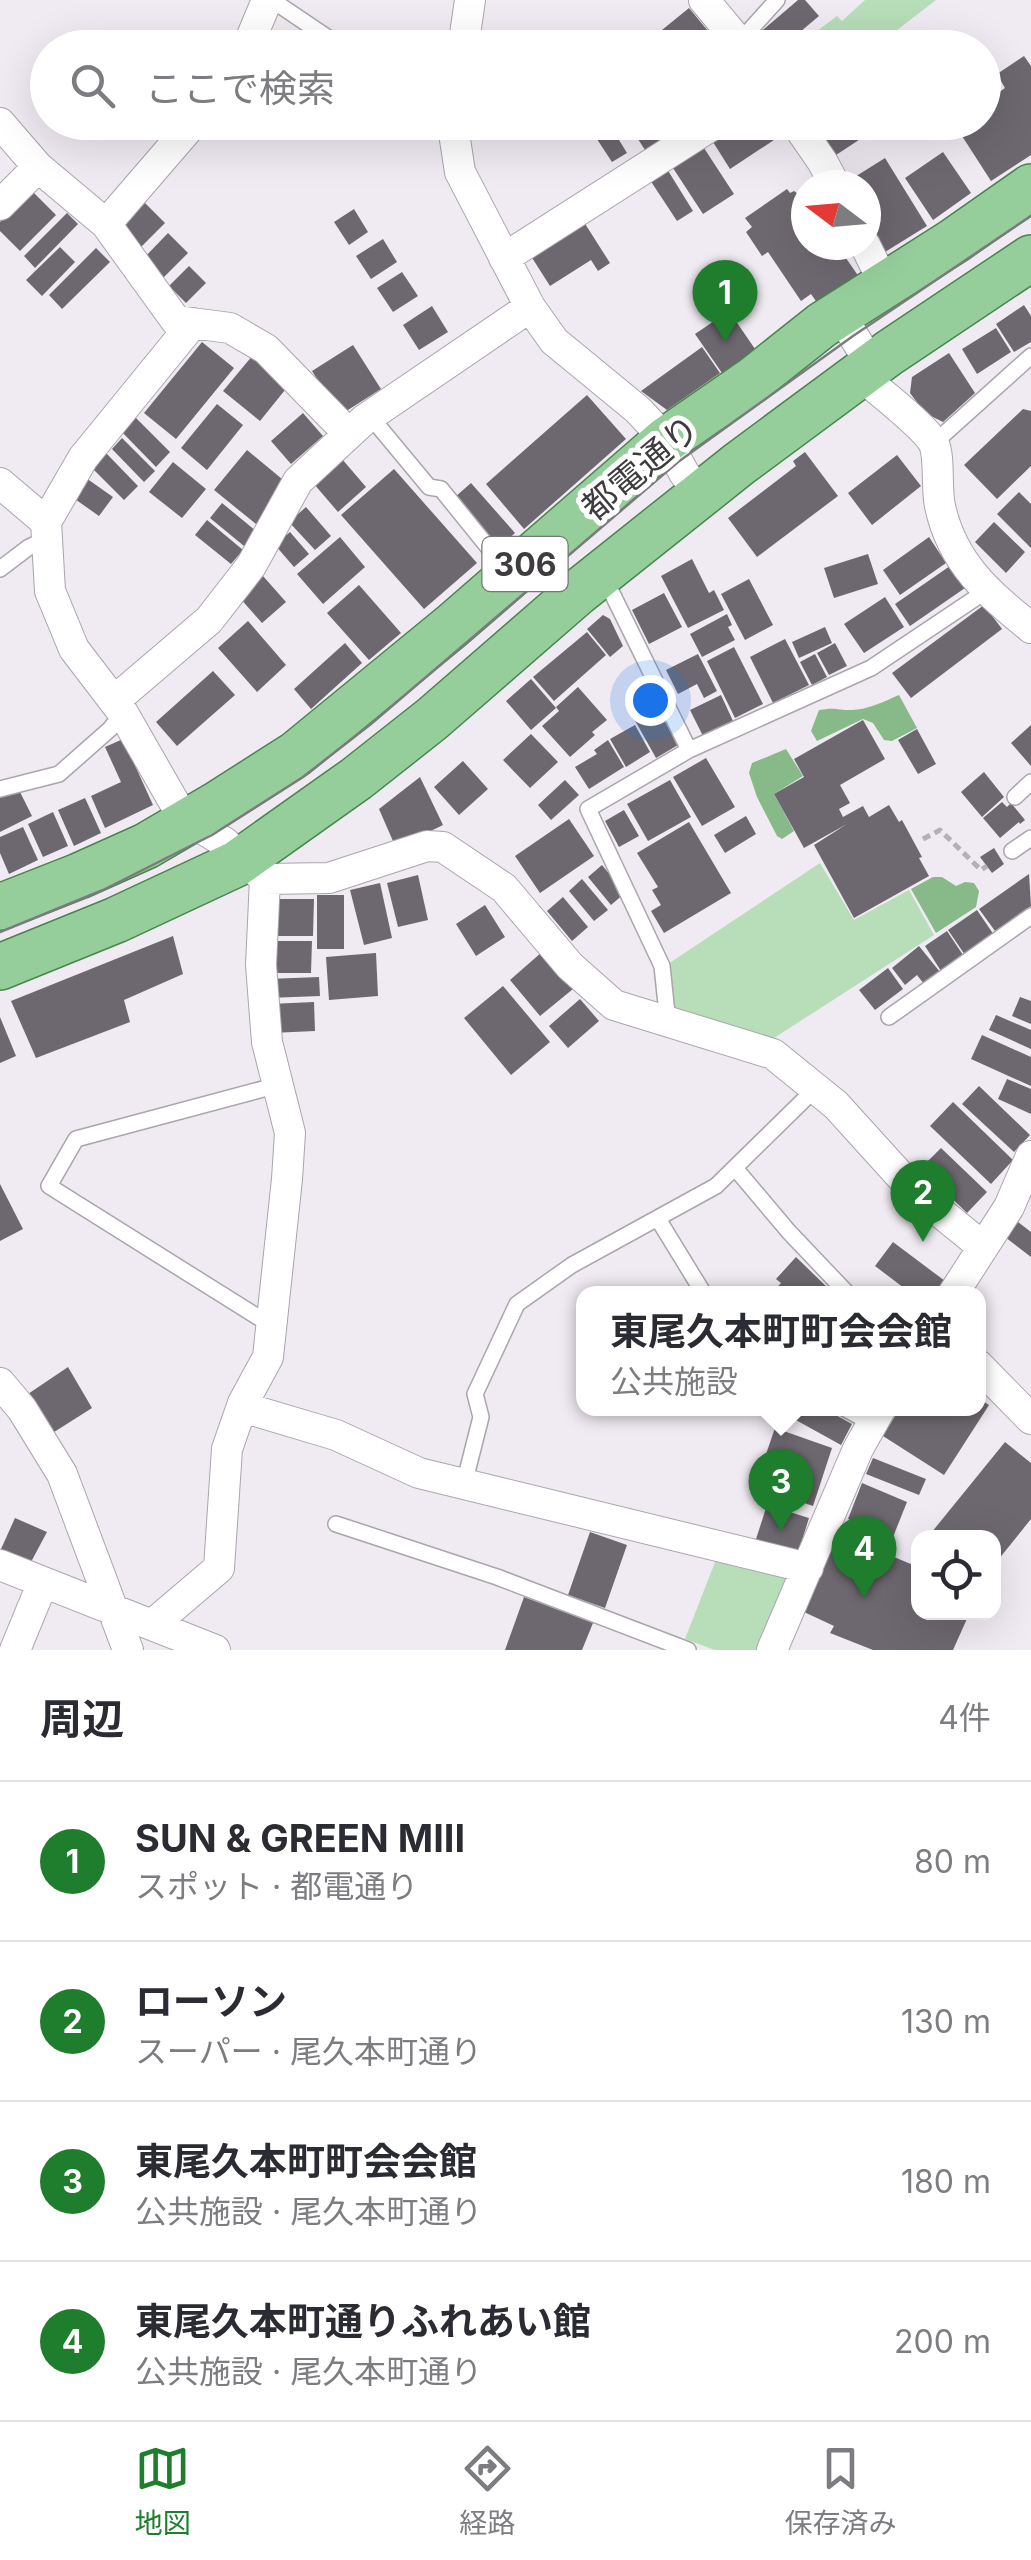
<!DOCTYPE html>
<html lang="ja">
<meta charset="utf-8">
<style>
:root{--surface:#fff;--page:#f7f7f7;--text:#2b2b33;--muted:#7c7c81;--line:#e1e1e2;--accent:#1f7d2e}
body{margin:0;font-family:Inter,"Noto Sans JP",sans-serif;background:var(--page);color:var(--text)}
.controls{position:absolute;right:30px;bottom:30px;display:grid;overflow:hidden;border-radius:20px;box-shadow:0 10px 40px #0002}
.controls button{width:90px;height:90px;display:grid;place-items:center;padding:0;border:0;border-bottom:2px solid var(--line);background:var(--surface);color:var(--text);font:50px sans-serif}
.compass{position:absolute;left:791px;top:170px;width:90px;height:90px;border-radius:50%;background:var(--surface);box-shadow:0 10px 40px #0002;rotate:286deg}
.you{position:absolute;left:650px;top:700px;width:35px;height:35px;margin:-25px;border:8px solid #fff;border-radius:50%;background:#1a73e8;box-shadow:0 0 0 15px #1a73e833}
.badge{display:grid;place-items:center;width:65px;height:65px;border-radius:50%;background:var(--accent);color:#fff;font-size:32px;font-weight:700}
.pin{position:absolute;translate:-50% -82px;filter:drop-shadow(0 2px 5px #0008)}
.pin::after{content:'';position:absolute;top:52px;width:35px;height:30px;background:inherit;clip-path:polygon(0 0,100% 0,50% 100%)}
.popup{position:absolute;left:576px;top:1286px;width:410px;height:130px;box-sizing:border-box;display:grid;place-content:center;border-radius:20px;background:var(--surface);filter:drop-shadow(0 2px 8px #0005);font-size:32px;white-space:nowrap;color:var(--muted)}
.popup b{font-size:38px;color:var(--text)}
.popup::after{content:'';position:absolute;left:50%;top:100%;margin-left:-20px;border:20px solid transparent;border-top-color:var(--surface)}
.list{margin:0;padding:0;list-style:none}
h2{display:flex;justify-content:space-between;align-items:center;height:130px;margin:0;padding:0 40px;font-size:42px}
h2 small{font-size:32px;font-weight:400;color:var(--muted)}
.list li{display:grid;grid-template-columns:65px 1fr auto;gap:30px;align-items:center;box-sizing:border-box;height:160px;padding:0 40px;border-top:2px solid var(--line)}
.list b{display:block;font-size:38px;white-space:nowrap}
.list p{margin:0;font-size:32px;white-space:nowrap;color:var(--muted)}
.list em{font-size:32px;font-style:normal;color:var(--muted)}
.icon{flex:none;width:55px;height:55px;fill:none;stroke:currentColor;stroke-width:2;stroke-linecap:round;stroke-linejoin:round}
.map{position:relative;flex:none;width:1031px;height:1650px;overflow:hidden}
.search{position:absolute;background:var(--surface);box-shadow:0 10px 40px #0002;left:30px;right:30px;top:30px;height:110px;display:flex;align-items:center;gap:25px;box-sizing:border-box;padding:0 35px;border-radius:55px;color:var(--muted);font-size:38px}
.sheet{height:770px;background:var(--surface)}
nav{display:flex;justify-content:space-around;align-items:center;box-sizing:border-box;height:140px;border-top:2px solid var(--line);background:var(--surface);font-size:28px;color:var(--muted)}
nav a{display:grid;justify-items:center;gap:5px}
nav .on{color:var(--accent)}
.map>svg:first-child{display:block}
</style>
<div class="map">
<svg width="1031" height="1650" viewBox="0 0 1031 1650">
<rect width="100%" height="100%" fill="#f0eaf2"/>
<path fill="#b7deb8" d="M865 0H936L875 47H796L837 16 842 21Z
M820 863 854 920 909 890 934 935 774 1038 671 1010 668 964Z
M717 1557 787 1578 758 1650H715L685 1639Z"/>
<path fill="#87b989" d="M899 695 917 728 892 741 884 740 873 723 863 719 817 741 811 731 819 710C836 707 837 710 852 710 867 710 885 701 899 695Z
M786 749 803 776 774 794 794 831 782 839 777 836 757 797 749 773 752 763Z
M933 877H942L956 886 965 882 974 883 979 891 976 907 936 933 911 889Z"/>
<path fill="#6d686f" d="M798 0H805L819 16 781 48H768L757 35Z
M689 8 708 31 688 48H677L662 30Z
M1024 56 1031 66V155L991 181 953 122H984V103L1005 88 997 74Z
M595 122H608L627 153 612 162 589 127Z
M627 122H653L666 142 647 153Z
M742 122H763L774 140 730 169 713 142Z
M814 122H861L868 134 836 155Z
M704 148 734 194 703 214 673 168Z
M943 152 971 193 933 220 905 178Z
M885 158 927 226 885 252 866 221V185H842Z
M667 169 693 211 677 221 650 180Z
M787 189 790 193 794 191 806 200V245H837L859 277 818 304 811 294 801 301 768 252 762 256 746 232 752 227 745 218Z
M32 191 56 215 20 251 0 231V222Z
M139 197 165 223 138 250 112 224Z
M354 209 368 232 349 245 334 222Z
M67 213 78 224 35 268 24 256Z
M582 219 610 263 598 271 591 260 550 286 529 253Z
M168 233 188 253 163 278 143 259Z
M383 239 397 262 371 279 356 256Z
M60 247 75 262 42 296 26 280Z
M96 248 110 262 62 309 49 295Z
M189 266 206 283 186 303 169 286Z
M402 272 418 296 393 312 377 288Z
M1024 305 1031 316V342L1014 352 996 324Z
M432 306 448 332 419 350 403 325Z
M729 311 755 349 722 373 695 334Z
M996 328 1011 352 977 374 962 349Z
M202 342 234 368 176 439 144 413Z
M353 345 381 389 340 415 312 371Z
M702 347 720 373 667 410 641 391Z
M949 353 975 393 943 422 925 413 910 393 912 377Z
M253 355 289 385 260 421 223 391Z
M587 395 626 439 524 529 486 484Z
M217 404 243 425 207 470 181 448Z
M1023 409 1031 411V466L997 499 964 465Z
M303 413 323 436 291 464 271 441Z
M135 417 170 452 156 467 121 431Z
M122 438 155 471 144 482 112 449Z
M247 450 288 484 256 524 214 490Z
M805 452 838 496 757 557 728 518 796 466 793 461Z
M106 453 138 486 124 500 91 467Z
M897 455 921 486 872 525 848 493Z
M342 459 366 487 338 512 314 484Z
M173 462 206 489 182 518 149 492Z
M394 469 477 563 424 609 341 515Z
M86 478 113 497 99 516 72 497Z
M471 483 515 533 499 547 455 497Z
M1019 492 1031 504V548L997 514Z
M222 503 256 531 244 546 210 518Z
M306 507 331 536 315 550 289 522Z
M207 520 243 550 231 564 195 535Z
M994 522 1025 552 1006 573 975 542Z
M290 532 309 554 294 567 275 545Z
M340 537 365 567 323 604 297 574Z
M929 537 946 563 900 595 883 570Z
M868 554 878 584 834 598 824 568Z
M692 559 709 593 714 590 724 610 688 628 661 576Z
M950 566 965 588 910 626 895 604Z
M263 576 286 602 262 623 239 597Z
M749 579 773 625 745 640 721 594Z
M359 585 401 633 369 660 327 613Z
M664 593 682 627 649 644 632 610Z
M885 597 904 627 864 653 844 624Z
M984 605 1002 629 911 698 892 673Z
M727 614 732 625 728 627 735 640 702 657 690 634Z
M603 615 610 619 623 646 610 657 587 629Z
M248 621 286 665 257 692 218 648Z
M825 627 832 643 799 658 792 642Z
M587 632 606 655 554 701 533 677Z
M785 639 809 685 773 703 750 657Z
M345 643 362 663 311 709 294 689Z
M835 643 847 666 829 675 817 653Z
M734 647 763 704 735 718 707 661Z
M698 654 717 691 704 698 697 684 678 694 666 670Z
M815 654 827 677 812 685 800 662Z
M213 671 235 695 177 746 156 722Z
M531 679 556 708 531 730 506 701Z
M578 687 607 720 592 732 595 735 570 757 542 726 559 711 556 707Z
M721 695 733 721 703 736 690 710Z
M655 704 678 745 656 758 633 717Z
M863 720 885 759 840 785 850 803 839 809 843 817 863 806 869 817 889 805 899 822 902 820 922 857 919 858 929 876 854 918 814 845 847 824 804 848 774 794 804 777 794 759Z
M635 725 650 752 626 767 610 739Z
M1031 725V766L1011 743Z
M917 729 936 764 918 774 898 740Z
M531 734 558 762 530 788 503 760Z
M123 739 153 805 105 828 91 796 121 782 105 747Z
M608 740 624 767 589 789 575 767 597 754 594 750Z
M706 758 735 807 702 826 673 777Z
M463 761 488 789 459 815 434 787Z
M984 772 1004 797 982 817 961 792Z
M420 777 443 825 396 848 379 809Z
M565 780 579 795 551 820 538 805Z
M670 780 691 817 648 841 627 804Z
M18 788 32 816 0 832V798Z
M85 798 101 833 74 846 58 810Z
M1002 802 1007 807 1011 803 1025 820 1020 824 1019 822 1000 838 983 818Z
M624 810 639 836 619 847 605 821Z
M53 812 68 846 43 857 28 824Z
M746 816 756 834 725 853 714 835Z
M569 819 594 856 540 893 515 856Z
M689 822 731 893 664 933 651 911 661 905 652 890 658 887 637 853Z
M23 827 38 860 9 874 0 853V837Z
M994 848 1004 864 992 873 980 857Z
M602 865 625 893 611 905 588 877Z
M1029 874 1031 906 995 931 979 909Z
M418 875 428 920 398 927 387 883Z
M582 879 608 910 594 921 569 891Z
M380 883 392 938 364 945 350 890Z
M317 895H344V949H317Z
M563 897 588 927 572 941 547 911Z
M274 899H314L313 936H274Z
M485 905 505 937 476 956 456 924Z
M977 910 994 935 965 955 948 930Z
M947 931 963 955 941 971 925 946Z
M173 936 183 974 124 1000 130 1022 36 1058 11 1001Z
M268 941H312L311 973H268Z
M919 946 940 972 924 984 917 975 905 985 892 968Z
M542 952 573 989 540 1016 510 980Z
M376 953 378 996 329 1000 326 957Z
M888 968 903 989 875 1010 859 990Z
M319 977 320 996 268 998V979Z
M503 986 550 1042 511 1075 464 1018Z
M1020 997 1031 1001V1024L1012 1016Z
M580 999 599 1021 568 1048 549 1026Z
M314 1002 315 1031 271 1033 270 1004Z
M996 1015 1031 1030V1049L989 1030Z
M0 1017 16 1056 0 1063Z
M982 1035 1031 1057V1086L971 1059Z
M1007 1079 1031 1089V1114L998 1099Z
M979 1086 1030 1135 1014 1152 962 1104Z
M953 1102 1013 1160 991 1184 930 1126Z
M941 1148 987 1192 967 1213 921 1168Z
M0 1184 23 1229 0 1241Z
M1018 1222 1031 1232V1257L1005 1237Z
M893 1242 945 1281 936 1294H912L875 1266Z
M796 1257 834 1294H771L781 1283 776 1279Z
M68 1367 92 1408 51 1434 25 1396Z
M978 1398 989 1405 944 1475 883 1436 900 1408H978Z
M800 1408H823L852 1424 841 1445 794 1419Z
M775 1428 832 1448 813 1506 755 1486Z
M1005 1442 1031 1463V1519L994 1565V1538H927Z
M873 1458 926 1479 919 1495 866 1474Z
M862 1483 907 1502 893 1537 848 1519Z
M767 1505 809 1518 798 1553 756 1539Z
M15 1518 47 1532 31 1562 1 1549Z
M590 1532 627 1545 605 1608 568 1595Z
M832 1546 875 1565 882 1552 918 1567 913 1582 918 1584V1612H970L953 1650H873L830 1633 834 1626 804 1612Z
M524 1597 593 1623 582 1650H505Z"/>
<g fill="none" stroke-linecap="round" stroke-linejoin="round">
<defs>
<path id="service" d="M272 0 343 48
M740 41 777 0
M370 416 429 487 441 489 509 573
M934 443 1031 356
M0 569 29 547 47 539
M605 579 689 750
M0 789 59 774 110 729 123 713
M1015 797 1031 782
M1012 851 1031 838
M889 1017 1031 916
M668 1023 662 966 588 809 689 750 871 668 986 591
M735 1168 789 1232 848 1294
M658 1219 704 1294
M272 1326 49 1186 76 1139 278 1085
M844 1408 873 1424
M464 1484 481 1417 475 1394 517 1304 572 1265 716 1186 815 1089
M336 1524 497 1577 688 1650"/>
<path id="minor" d="M704 0 744 48
M247 48 267 0
M463 48 470 0
M455 122 454 133 460 172 530 307 554 341 638 410 666 440 684 473 701 495
M795 122 822 161 835 185
M0 123 38 167 106 224 176 321 230 328 266 349 349 434
M0 205 38 167
M106 224 194 122
M865 245 885 285
M504 258 717 122
M840 314 872 366
M860 375C875 388 927 428 934 444 940 458 936 489 940 506 952 563 988 593 1031 628
M0 483 46 522 50 591 74 649 123 713 186 823
M46 522 83 458 193 323
M114 701 209 620 251 566 298 481 364 420 530 307
M190 821 224 842 265 879 329 878 427 846 443 847 504 888 570 966 614 1005 773 1054 836 1105 914 1191 983 1247
M953 1294 1009 1207 1031 1156
M978 1365 1031 1419
M0 1383 22 1409 62 1474 128 1650
M242 1407 336 1435 419 1473 808 1568
M0 1565 215 1650
M152 1625 219 1568 227 1449 243 1403 268 1357 287 1179 290 1133 267 1042 261 965 265 879
M15 1650 43 1582
M772 1650 858 1449 881 1408"/>
<path id="primary" d="M0 907 79 876 146 846 216 805 296 754 452 626 666 440 754 379 822 325 954 241 1031 187
M0 967 116 920 236 864 356 779 432 719 577 593 739 464 889 353 1031 258"/>
</defs>
<use href="#service" stroke="#aaa5ac" stroke-width="18"/>
<use href="#minor" stroke="#aaa5ac" stroke-width="32"/>
<use href="#primary" stroke="#48854f" stroke-width="48"/>
<path stroke="#b5b0b7" stroke-width="5" stroke-dasharray="8 5" stroke-linecap="butt" d="M923 839 940 830 981 870 987 866"/>
<use href="#service" stroke="#fff" stroke-width="15"/>
<use href="#minor" stroke="#fff" stroke-width="30"/>
<use href="#primary" stroke="#95ce9a" stroke-width="45"/>
<path stroke="#7d797e" stroke-width="2.5" d="M0 932 103 890 212 835 303 777 371 724 678 462 853 336 1031 216"/>
</g>
<g text-anchor="middle" dominant-baseline="central" stroke-width="10" stroke-linejoin="round" paint-order="stroke">
<rect fill="#fff" stroke="#787679" stroke-width="2.5" x="482.5" y="537" width="85" height="54" rx="8"/>
<g font-size="32" font-weight="bold" fill="#3e3c3f">
<text x="525" y="564">306</text>
</g>
<g font-size="35" fill="#3e3c3f" stroke="#fff">
<text transform="translate(640 467) rotate(-40)">都電通り</text>
</g>
</g>
</svg>
<div class="controls">
<button><svg class="icon" aria-label="locate" viewBox="0 0 24 24"><circle cx="12" cy="12" r="6"/><path d="M12 2v4M12 18v4M2 12h4M18 12h4"/></svg></button>
</div>
<svg class="compass" viewBox="-18 -18 36 36"><path d="M0-13l5 13h-10z" fill="#e53935"/><path d="M0 13l5-13h-10z" fill="#7c7c81"/></svg>
<div class="you"></div>
<div class="pin badge" style="left:725px;top:342px">1</div>
<div class="pin badge" style="left:923px;top:1242px">2</div>
<div class="pin badge" style="left:781px;top:1531px">3</div>
<div class="popup"><b>東尾久本町町会会館</b>公共施設</div>
<div class="pin badge" style="left:864px;top:1598px">4</div>
<div class="search"><svg class="icon" aria-label="search" viewBox="0 0 24 24"><circle cx="10" cy="10" r="6"/><path d="M15 15l6 6"/></svg>ここで検索</div>
</div>
<section class="sheet">
<h2>周辺<small>4件</small></h2>
<ul class="list">
<li><span class="badge">1</span><div><b>SUN &amp; GREEN MIII</b><p>スポット · 都電通り</p></div><em>80 m</em></li>
<li><span class="badge">2</span><div><b>ローソン</b><p>スーパー · 尾久本町通り</p></div><em>130 m</em></li>
<li><span class="badge">3</span><div><b>東尾久本町町会会館</b><p>公共施設 · 尾久本町通り</p></div><em>180 m</em></li>
<li><span class="badge">4</span><div><b>東尾久本町通りふれあい館</b><p>公共施設 · 尾久本町通り</p></div><em>200 m</em></li>
</ul>
</section>
<nav>
<a class="on"><svg class="icon" aria-label="map" viewBox="0 0 24 24"><path d="M3 6l6-2 6 2 6-2v14l-6 2-6-2-6 2zM9 4v14M15 6v14"/></svg>地図</a>
<a><svg class="icon" aria-label="directions" viewBox="0 0 24 24"><path d="M12 3l9 9-9 9-9-9zM9 14v-3h6M13 9l2 2-2 2"/></svg>経路</a>
<a><svg class="icon" aria-label="saved" viewBox="0 0 24 24"><path d="M7 4h10v16l-5-4-5 4z"/></svg>保存済み</a>
</nav>
